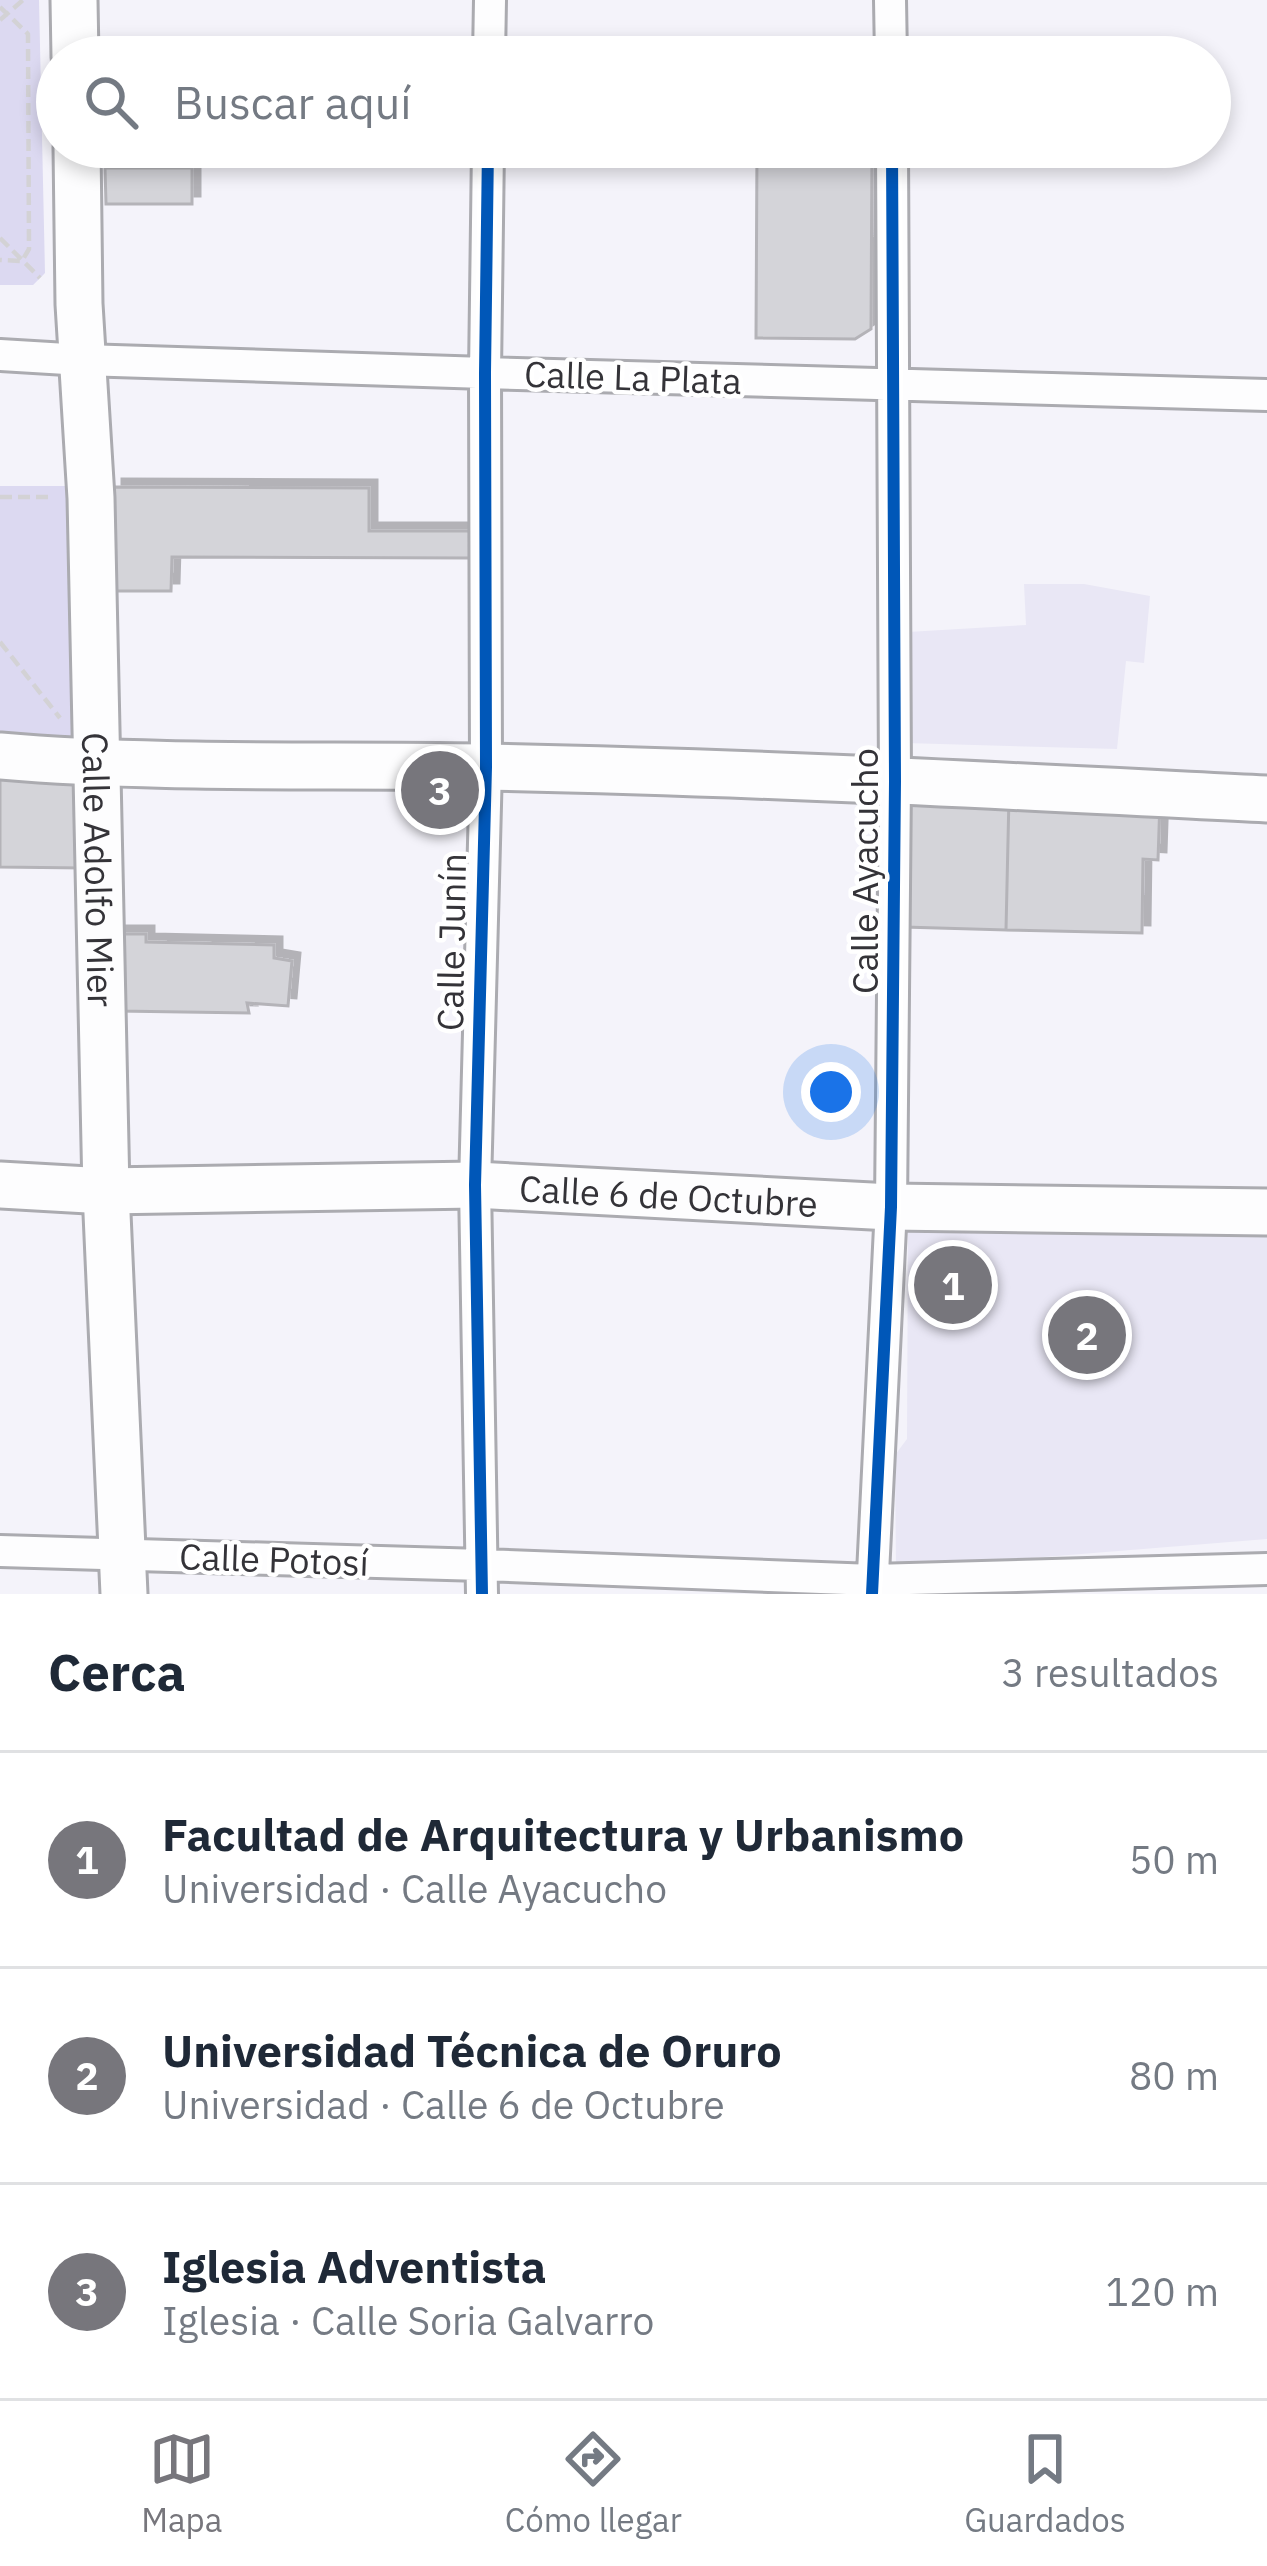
<!DOCTYPE html>
<html lang="es">
<meta charset="utf-8">
<style>
:root{--surface:#fff;--page:#f6f6f7;--text:#1f2937;--muted:#747a83;--line:#e0e1e3;--accent:#77767c}
body{margin:0;font-family:"IBM Plex Sans",sans-serif;background:var(--page);color:var(--text)}
.you{position:absolute;left:831px;top:1092px;width:42px;height:42px;margin:-30px;border:9px solid #fff;border-radius:50%;background:#1a73e8;box-shadow:0 0 0 18px #1a73e833}
.badge{display:grid;place-items:center;width:78px;height:78px;border-radius:50%;background:var(--accent);color:#fff;font-size:39px;font-weight:700}
.pin{position:absolute;translate:-50% -50%;border:6px solid #fff;box-shadow:0 3px 12px #0006}
.list{margin:0;padding:0;list-style:none}
h2{display:flex;justify-content:space-between;align-items:center;height:156px;margin:0;padding:0 48px;font-size:51px}
h2 small{font-size:39px;font-weight:400;color:var(--muted)}
.list li{display:grid;grid-template-columns:78px 1fr auto;gap:36px;align-items:center;box-sizing:border-box;height:216px;padding:0 48px;border-top:3px solid var(--line)}
.list b{display:block;font-size:45px;white-space:nowrap}
.list p{margin:0;font-size:39px;white-space:nowrap;color:var(--muted)}
.list em{font-size:39px;font-style:normal;color:var(--muted)}
.icon{flex:none;width:66px;height:66px;fill:none;stroke:currentColor;stroke-width:2;stroke-linecap:round;stroke-linejoin:round}
.map{position:relative;flex:none;width:1267px;height:1594px;overflow:hidden}
.search{position:absolute;background:var(--surface);box-shadow:0 6px 18px #0003;left:36px;right:36px;top:36px;height:132px;display:flex;align-items:center;gap:30px;box-sizing:border-box;padding:0 42px;border-radius:66px;color:var(--muted);font-size:45px}
.sheet{height:804px;background:var(--surface)}
nav{display:flex;justify-content:space-around;align-items:center;box-sizing:border-box;height:168px;border-top:3px solid var(--line);background:var(--surface);font-size:33px;color:var(--muted)}
nav a{display:grid;justify-items:center;gap:6px}
nav .on{color:var(--accent)}
.map>svg:first-child{display:block}
</style>
<div class="map">
<svg width="1267" height="1594" viewBox="0 0 1267 1594">
<defs>
<filter id="shadow"><feDropShadow dx="8" dy="-8" stdDeviation="0" flood-color="#0004"/></filter>
</defs>
<rect width="100%" height="100%" fill="#f4f3fa"/>
<path fill="#e9e7f5" d="M1024 584H1084L1150 596 1144 663 1126 661 1117 749 905 743 908 632 1026 625Z
M908 1224 1267 1230V1539L896 1569 895 1455 907 1439Z"/>
<path fill="#dcd9f1" d="M0 0H39L45 273 33 285H0Z
M0 486H80V726L68 739 0 735Z"/>
<path fill="#d4d4d9" stroke="#b4b3b8" stroke-width="3" filter="url(#shadow)" d="M757 147H872L871 329 855 339 756 338Z
M105 168H192V204H106Z
M114 487 369 488V531H470V558L172 557 171 591H114Z
M0 775 83 776V868L0 867Z
M917 795 1009 796 1006 930 904 927 906 807Z
M1009 796 1160 800 1158 860 1143 859 1142 933 1006 930Z
M116 934H146V942L274 945V958L292 961 288 1006 247 1003 249 1013 118 1011Z"/>
<g fill="none" stroke-linecap="round" stroke-linejoin="round">
<defs>
<path id="street" d="M890 0 891 57
M489 57 490 0
M0 355 83 360 485 373 1267 395
M0 1551 482 1565 873 1580 1267 1569
M482 1594 475 1185 486 767 485 373 488 147
M872 1594 891 1207 895 781 892 147"/>
<g id="secondary">
<path d="M74 0 75 57"/>
<path id="s1" d="M77 147 79 304 91 498 106 1191 124 1594"/>
<path d="M0 756C161 770 322 764 483 767 745 772 1006 786 1267 799"/>
<path id="s2" d="M0 1185 106 1191 475 1185 891 1207 1267 1212"/>
</g>
</defs>
<use href="#street" stroke="#ababb0" stroke-width="36"/>
<use href="#secondary" stroke="#ababb0" stroke-width="51"/>
<path stroke="#d3d2d5" stroke-width="4.5" stroke-dasharray="12 6" stroke-linecap="butt" d="M0 7 28 34 29 249 22 261 0 260
M0 20 23 0
M0 238 40 278
M0 497H54
M0 642 60 718"/>
<use href="#street" stroke="#fdfdfe" stroke-width="30"/>
<use href="#secondary" stroke="#fdfdfe" stroke-width="45"/>
<defs>
<path id="cycleway" d="M482 1594 475 1185 486 767 485 373 488 147
M872 1594 891 1207 895 781 892 147"/>
</defs>
<use href="#cycleway" stroke="#fff" stroke-width="20"/>
<use href="#cycleway" stroke="#0057b8" stroke-width="12"/>
</g>
<g text-anchor="middle" dominant-baseline="central" stroke-width="9" stroke-linejoin="round" paint-order="stroke">
<g font-size="36" fill="#343338" stroke="#fff">
<text transform="translate(633 377) rotate(2)">Calle La Plata</text>
<text stroke="none"><textPath href="#s1" startOffset="723">Calle Adolfo Mier</textPath></text>
<text transform="translate(864 871) rotate(-90)">Calle Ayacucho</text>
<text transform="translate(451 942) rotate(-89)">Calle Junín</text>
<text stroke="none"><textPath href="#s2" startOffset="669">Calle 6 de Octubre</textPath></text>
<text transform="translate(274 1559) rotate(2)">Calle Potosí</text>
</g>
</g>
</svg>
<div class="you"></div>
<div class="pin badge" style="left:953px;top:1285px">1</div>
<div class="pin badge" style="left:1087px;top:1335px">2</div>
<div class="pin badge" style="left:440px;top:790px">3</div>
<div class="search"><svg class="icon" aria-label="search" viewBox="0 0 24 24"><circle cx="10" cy="10" r="6"/><path d="M15 15l6 6"/></svg>Buscar aquí</div>
</div>
<section class="sheet">
<h2>Cerca<small>3 resultados</small></h2>
<ul class="list">
<li><span class="badge">1</span><div><b>Facultad de Arquitectura y Urbanismo</b><p>Universidad · Calle Ayacucho</p></div><em>50 m</em></li>
<li><span class="badge">2</span><div><b>Universidad Técnica de Oruro</b><p>Universidad · Calle 6 de Octubre</p></div><em>80 m</em></li>
<li><span class="badge">3</span><div><b>Iglesia Adventista</b><p>Iglesia · Calle Soria Galvarro</p></div><em>120 m</em></li>
</ul>
</section>
<nav>
<a class="on"><svg class="icon" aria-label="map" viewBox="0 0 24 24"><path d="M3 6l6-2 6 2 6-2v14l-6 2-6-2-6 2zM9 4v14M15 6v14"/></svg>Mapa</a>
<a><svg class="icon" aria-label="directions" viewBox="0 0 24 24"><path d="M12 3l9 9-9 9-9-9zM9 14v-3h6M13 9l2 2-2 2"/></svg>Cómo llegar</a>
<a><svg class="icon" aria-label="saved" viewBox="0 0 24 24"><path d="M7 4h10v16l-5-4-5 4z"/></svg>Guardados</a>
</nav>
